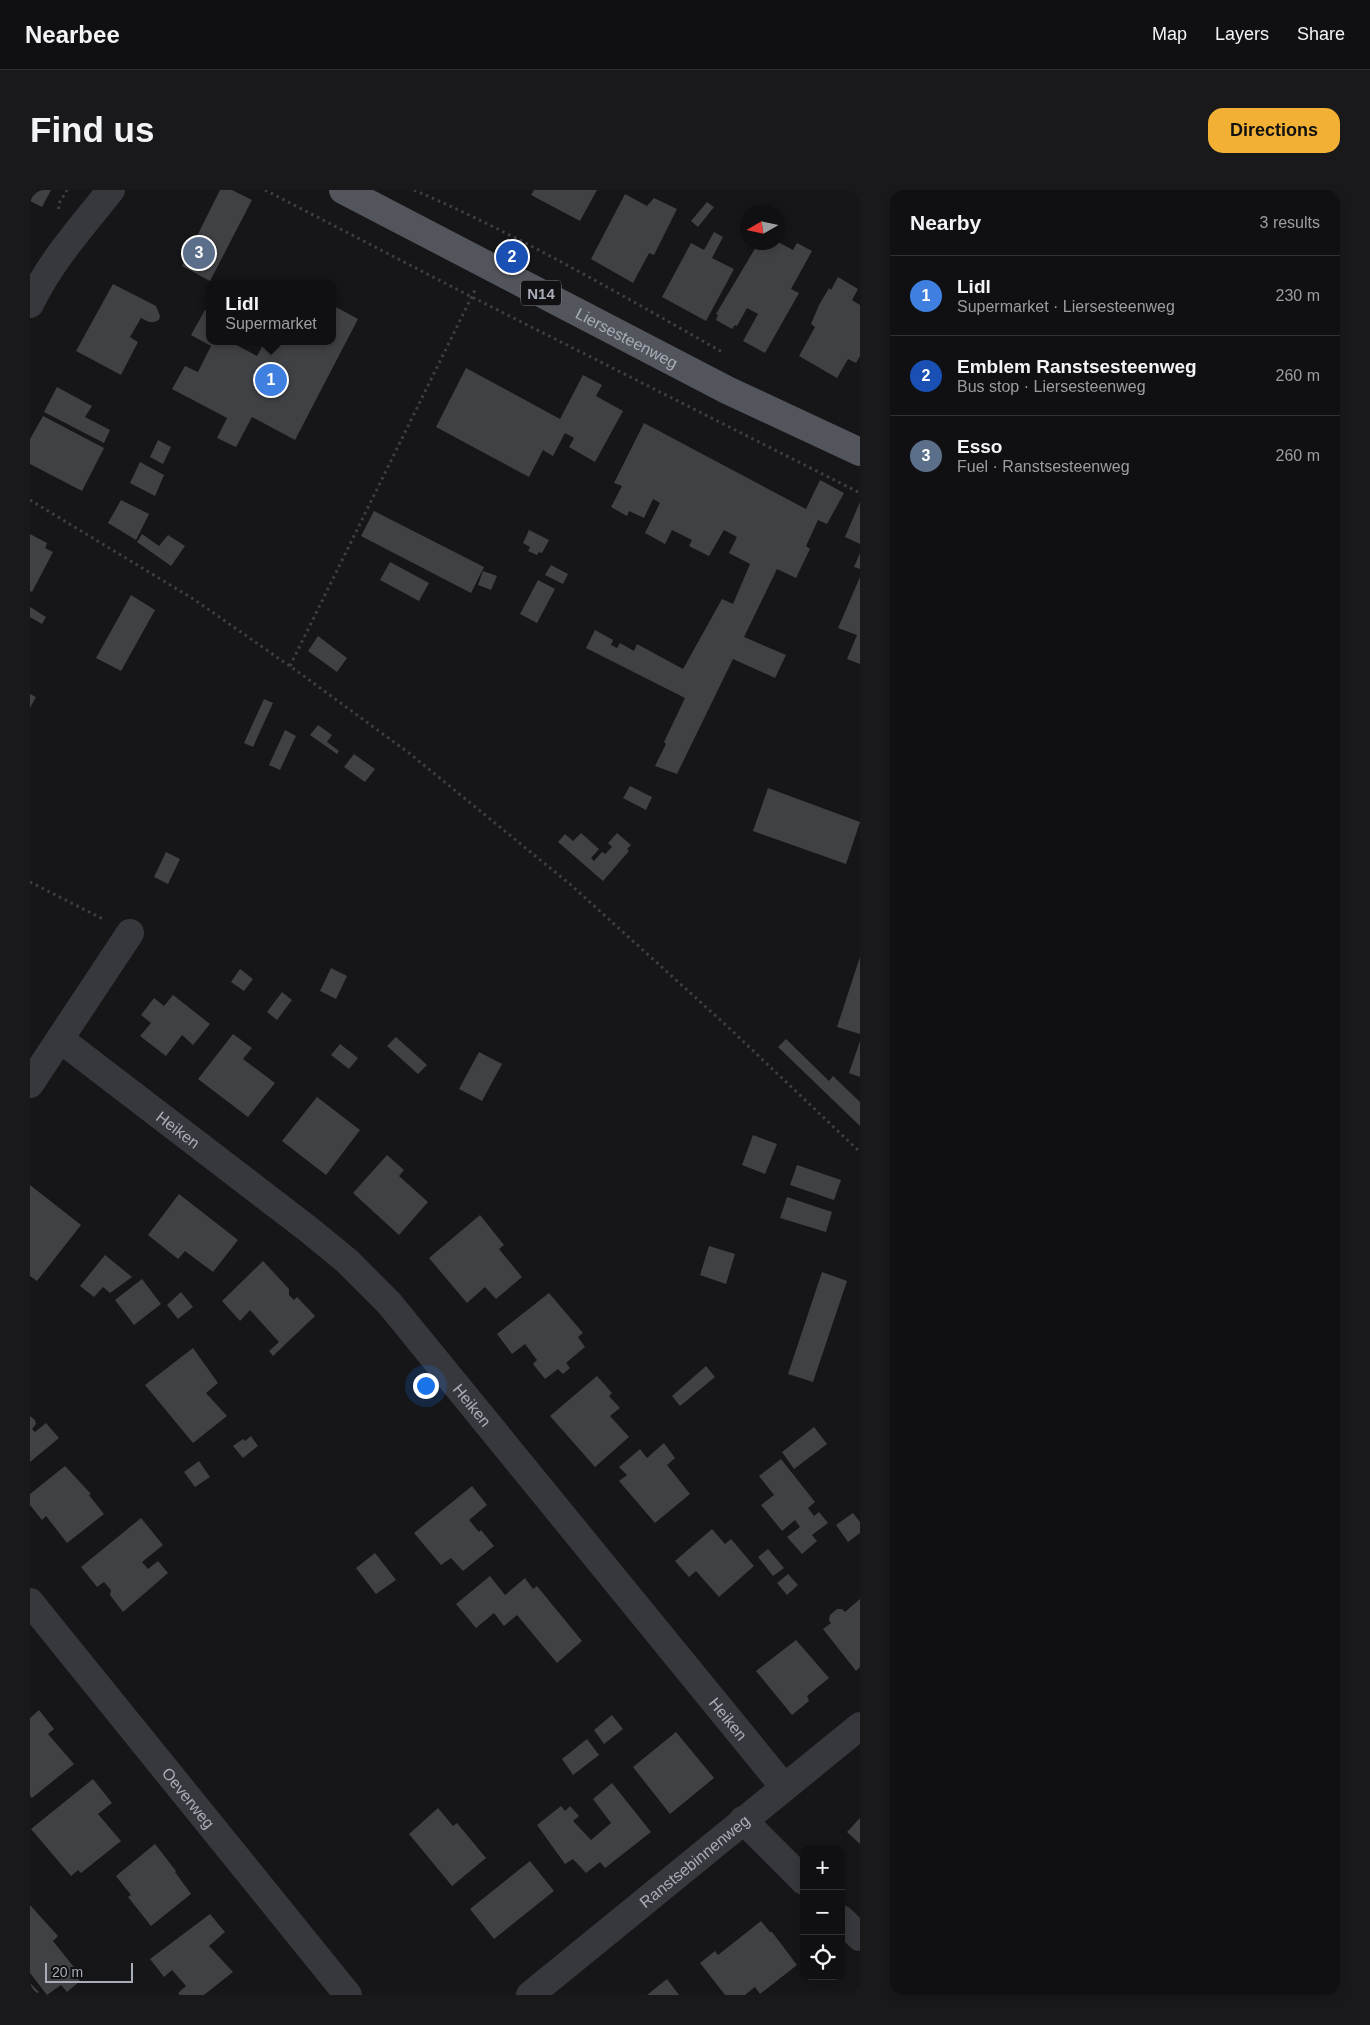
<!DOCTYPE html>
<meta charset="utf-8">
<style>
:root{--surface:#101012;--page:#19191b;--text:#f1f3f6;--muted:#9c9d9f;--line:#303032;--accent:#f2b134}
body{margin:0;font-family:Helvetica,sans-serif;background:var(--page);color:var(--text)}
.controls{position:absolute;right:15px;bottom:15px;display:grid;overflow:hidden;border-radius:10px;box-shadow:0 2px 8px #0003}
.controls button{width:45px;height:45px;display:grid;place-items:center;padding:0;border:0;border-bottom:1px solid var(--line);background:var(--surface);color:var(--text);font:25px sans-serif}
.compass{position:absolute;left:710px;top:15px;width:45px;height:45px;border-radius:50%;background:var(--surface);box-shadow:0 2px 8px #0003;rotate:261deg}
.scale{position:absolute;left:15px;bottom:12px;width:88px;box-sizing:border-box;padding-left:5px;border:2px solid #a8adb8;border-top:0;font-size:14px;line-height:18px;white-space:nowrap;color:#a8adb8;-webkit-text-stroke:4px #111113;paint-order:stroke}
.you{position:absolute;left:395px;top:1195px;width:18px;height:18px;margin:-12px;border:4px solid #fff;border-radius:50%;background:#1a73e8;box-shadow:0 0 0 8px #1a73e833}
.badge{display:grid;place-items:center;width:32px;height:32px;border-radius:50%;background:var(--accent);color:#fff;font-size:16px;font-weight:700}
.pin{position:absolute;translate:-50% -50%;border:2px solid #fff;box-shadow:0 1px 5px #0006}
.popup{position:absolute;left:176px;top:90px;width:130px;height:65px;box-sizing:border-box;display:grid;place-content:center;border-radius:10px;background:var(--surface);filter:drop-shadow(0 1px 4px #0005);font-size:16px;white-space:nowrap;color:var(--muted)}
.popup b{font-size:19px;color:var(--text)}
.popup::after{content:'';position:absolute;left:50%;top:100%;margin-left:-10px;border:10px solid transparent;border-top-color:var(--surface)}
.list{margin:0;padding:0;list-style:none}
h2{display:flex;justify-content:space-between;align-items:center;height:65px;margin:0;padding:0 20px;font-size:21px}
h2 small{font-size:16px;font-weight:400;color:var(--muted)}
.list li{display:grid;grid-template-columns:32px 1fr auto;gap:15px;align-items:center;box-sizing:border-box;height:80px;padding:0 20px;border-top:1px solid var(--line)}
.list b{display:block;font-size:19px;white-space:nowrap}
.list p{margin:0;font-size:16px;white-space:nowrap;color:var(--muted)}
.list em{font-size:16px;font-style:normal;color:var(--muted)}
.icon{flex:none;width:28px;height:28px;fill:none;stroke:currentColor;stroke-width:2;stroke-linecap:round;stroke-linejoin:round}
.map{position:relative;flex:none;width:830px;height:1805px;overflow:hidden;border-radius:15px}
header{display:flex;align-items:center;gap:30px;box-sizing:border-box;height:70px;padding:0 25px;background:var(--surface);border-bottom:1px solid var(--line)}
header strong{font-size:24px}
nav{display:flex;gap:28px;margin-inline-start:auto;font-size:18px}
.intro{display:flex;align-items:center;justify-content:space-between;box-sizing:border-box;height:120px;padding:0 30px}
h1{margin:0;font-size:35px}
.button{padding:12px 22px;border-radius:15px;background:var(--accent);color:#111;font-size:18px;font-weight:700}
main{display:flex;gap:30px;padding:0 30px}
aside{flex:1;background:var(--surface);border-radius:15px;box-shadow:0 2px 8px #0003}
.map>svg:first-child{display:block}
</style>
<header>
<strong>Nearbee</strong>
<nav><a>Map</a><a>Layers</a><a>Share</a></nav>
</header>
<div class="intro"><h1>Find us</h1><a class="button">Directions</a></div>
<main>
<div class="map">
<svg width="830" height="1805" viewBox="0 0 830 1805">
<rect width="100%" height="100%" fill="#161618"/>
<path fill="#404145" d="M0 0H21L12 17 0 11Z
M190 0H202L222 10 180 91 152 76Z
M504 0H567L550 31 501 5Z
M595 4 617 16 624 8 647 19 624 65 619 63 603 93 561 69Z
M677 12 684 17 668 37 661 31Z
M684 42 693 47 682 68 704 79 676 131 632 107 661 53 674 60Z
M729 52H748L763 60 767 53 782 61 761 99 769 103 735 163 713 151 728 124 717 118 707 136 705 135 702 139 686 130 688 125 686 124Z
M808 87 828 99 822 110 830 115V166L826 173 818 169 807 188 769 166 785 137 781 134 789 115 799 98 801 100Z
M83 94 126 116 130 126 129 130 124 132H119L111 128 100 147 108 152 91 185 46 161Z
M302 115 328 129 265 250 222 227 206 257 187 248 197 228 142 199 155 176 168 182 181 156 161 145 175 120 180 122V151H199L227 166 235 151H302Z
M436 178 530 229 553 185 572 195 566 206 593 221 565 272 539 257 544 248 535 243 523 266 513 260 499 287 406 237Z
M27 197 62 216 55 227 80 240 74 253 14 222Z
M13 226 74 258 52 301 0 274V249Z
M614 233 776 319 790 290 814 303 797 334 788 330 776 356 780 359 766 388 747 379 714 447 756 465 745 488 703 469 647 584 625 576 636 554 634 552 655 508 556 458 565 440 583 450 581 455 587 458 590 453 604 461 607 454 653 479 692 409 703 414 720 374 699 363 707 347 694 340 679 366 659 356 662 350 642 340 635 354 615 343 630 313 623 309 614 328 599 321 597 326 581 317 592 296 584 293Z
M128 250 141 257 133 274 120 267Z
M110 272 134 285 125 306 100 293Z
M91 310 119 324 106 350 78 333Z
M830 312V354L815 347Z
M344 321 454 377 441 403 331 346Z
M499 340 519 350 512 363 509 362 507 365 498 361 500 357 493 353Z
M0 344 17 353 15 358 23 362 2 402 0 401Z
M112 344 129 356 138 345 155 356 141 376 107 352Z
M830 363V379L824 377Z
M360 372 399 393 389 411 350 390Z
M521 375 538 384 533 394 515 385Z
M453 381 467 386 461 400 448 395Z
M830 387V474L817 469 827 445 808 438Z
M508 390 525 399 507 433 490 424Z
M101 405 125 420 91 481 66 468Z
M0 417 16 427 12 434 0 427Z
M288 446 317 468 307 482 278 461Z
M0 504 6 507 0 518Z
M234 509 243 513 223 557 214 553Z
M288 535 302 545 297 552 309 561 307 564 280 545Z
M255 540 266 546 250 580 239 575Z
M324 564 345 579 335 592 314 577Z
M600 596 622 607 616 620 593 608Z
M738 598 830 632 816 674 723 641Z
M551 643 569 659 561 668 564 671 572 662 575 664 582 657 578 653 587 643 601 655 597 659 599 661 573 691 528 652 535 644 543 651Z
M136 662 150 669 138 694 124 687Z
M830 767V844L807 837Z
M301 778 317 786 306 809 290 801Z
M210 779 223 789 214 801 201 792Z
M252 802 262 810 247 830 237 822Z
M143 805 180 834 163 855 152 845 136 866 110 846 121 833 111 825 124 808 134 816Z
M203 844 222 858 213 869 245 893 218 927 168 889Z
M366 847 397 875 388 884 357 856Z
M756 849 799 891 803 886 830 912V936L748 857Z
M830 851V887L819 883Z
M310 854 328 868 319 879 301 865Z
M449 862 472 874 452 911 429 899Z
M287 907 330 940 296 985 252 951Z
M723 945 747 954 735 984 712 975Z
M357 965 374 980 369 986 398 1012 369 1045 323 1003Z
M767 975 811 990 804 1010 760 995Z
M0 995 51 1035 7 1091 0 1086Z
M149 1004 208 1050 183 1082 155 1061 148 1069 118 1045Z
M757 1007 802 1022 796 1042 750 1028Z
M450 1025 474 1055 469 1059 492 1087 466 1109 455 1097 437 1113 399 1068Z
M679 1056 705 1064 696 1094 670 1085Z
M75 1065 102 1087 80 1103 73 1097 64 1107 50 1096Z
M233 1071 259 1099V1105L264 1110 267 1107 285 1126 243 1166 239 1161 249 1152 220 1120 210 1131 192 1111Z
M792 1082 817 1091 783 1192 758 1184Z
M112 1089 131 1114 104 1135 85 1110Z
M151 1102 163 1117 148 1129 137 1115Z
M519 1103 553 1143 548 1147 555 1157 536 1173 540 1178 533 1184 528 1179 515 1189 503 1174 507 1170 495 1154 482 1164 467 1144Z
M163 1158 188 1193 176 1203 197 1226 163 1253 115 1195Z
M676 1176 685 1187 650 1216 642 1206Z
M567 1186 582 1203 579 1206 590 1218 580 1226 599 1247 565 1277 520 1226Z
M0 1226 5 1230 6 1234 2 1239 5 1242 16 1233 29 1248 0 1272Z
M784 1237 797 1254 764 1279 752 1262Z
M221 1246 228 1256 213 1268 203 1256 213 1249 215 1251Z
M634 1253 645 1268 637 1275 660 1304 625 1333 589 1291 597 1285 589 1277 610 1259 617 1268Z
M751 1269 785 1312 778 1318 784 1326 789 1322 798 1333 782 1345 787 1351 772 1364 757 1347 770 1337 765 1330 752 1341 731 1315 744 1305 729 1286Z
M169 1271 180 1287 165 1297 154 1282Z
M35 1276 61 1304 59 1305 74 1324 37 1353 16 1326 12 1330 0 1315V1304Z
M442 1296 457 1315 439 1330 449 1342 451 1340 464 1356 433 1381 421 1368 411 1375 384 1343Z
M823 1323 830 1332V1343L818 1352 806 1335Z
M111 1328 133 1355 112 1372 118 1379 128 1371 138 1383 93 1422 80 1405 81 1400 74 1392 67 1397 51 1377Z
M682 1339 695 1354 701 1349 724 1376 689 1407 666 1381 659 1387 645 1371Z
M738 1359 754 1378 743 1386 728 1367Z
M345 1363 366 1390 346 1404 326 1378Z
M758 1384 768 1395 757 1405 747 1393Z
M460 1386 475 1405 495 1388 503 1399 507 1396 552 1451 527 1473 487 1425 474 1436 464 1423 446 1438 426 1414Z
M830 1409V1477L826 1481 793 1439 801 1433 799 1430 800 1425 807 1419H812L815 1422Z
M766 1450 799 1488 777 1506 779 1511 762 1525 726 1481Z
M9 1520 24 1539 18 1544 44 1574 2 1608 0 1606V1528Z
M582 1525 593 1539 574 1554 564 1540Z
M646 1542 684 1588 640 1624 603 1577Z
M557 1549 569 1565 543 1585 532 1569Z
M63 1589 82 1613 68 1624 91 1651 51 1683 48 1680 41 1686 1 1639Z
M582 1593 621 1642 575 1678 570 1672 556 1683 543 1669 535 1674 507 1635 531 1616 535 1621 540 1616 549 1626 543 1631 561 1650 581 1633 563 1609Z
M408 1618 423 1636 427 1633 456 1668 422 1696 379 1644Z
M830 1628V1654L817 1642Z
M125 1654 146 1681 145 1682 161 1704 121 1736 98 1707 101 1705 86 1686Z
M500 1671 524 1701 464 1749 440 1719Z
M0 1715 28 1746 23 1751 47 1781 44 1784 50 1791 37 1802 31 1795 17 1805 0 1783Z
M180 1724 195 1742 179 1756 203 1782 174 1805H150L148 1803 156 1796 142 1780 134 1787 120 1769Z
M731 1731 740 1742H742L767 1775 730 1804 725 1797 715 1805H695L670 1773 685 1761 688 1765Z
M637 1789 649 1805H617Z
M0 1793 9 1802 6 1805H0Z"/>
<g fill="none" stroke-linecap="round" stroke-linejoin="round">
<path stroke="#3d3f44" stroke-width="3" stroke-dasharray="2.5 4" stroke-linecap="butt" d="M235 0 434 103 830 303
M384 0C491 46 593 106 694 163
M29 19 28 15 37 0
M0 310 165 410 271 484 379 563 541 695 698 837 830 962
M260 476 445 100
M0 692 75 730"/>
<g stroke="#37383d" stroke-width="28">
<path d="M0 114C20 72 52 36 81 0"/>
<path id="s1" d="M30 849 278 1039 317 1071 359 1113 754 1597"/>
<path d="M0 894 100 743"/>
<path id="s2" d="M0 1412 318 1805"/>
<path d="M713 1630 774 1691"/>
<path d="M811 1729 830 1747"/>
<path id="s3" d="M500 1805 830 1536"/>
</g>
<path stroke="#53555c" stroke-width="28" id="s4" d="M313 0 697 200 830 262"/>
</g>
<g text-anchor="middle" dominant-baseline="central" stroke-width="4" stroke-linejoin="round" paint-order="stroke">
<rect fill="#111113" stroke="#7b7e86" stroke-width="1" x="491" y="90.5" width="40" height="25" rx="4"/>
<g font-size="15" font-weight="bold" fill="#a8adb8">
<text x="511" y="103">N14</text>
</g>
<g font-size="16" fill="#a8adb8" stroke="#111113">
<text stroke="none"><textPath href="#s4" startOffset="320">Liersesteenweg</textPath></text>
<text stroke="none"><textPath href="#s1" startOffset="149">Heiken</textPath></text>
<text stroke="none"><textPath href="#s1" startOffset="554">Heiken</textPath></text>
<text stroke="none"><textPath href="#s1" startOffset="959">Heiken</textPath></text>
<text stroke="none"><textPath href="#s2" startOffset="252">Oeverweg</textPath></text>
<text stroke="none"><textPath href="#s3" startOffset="212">Ranstsebinnenweg</textPath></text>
</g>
</g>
</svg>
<div class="controls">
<button>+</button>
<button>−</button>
<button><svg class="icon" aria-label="locate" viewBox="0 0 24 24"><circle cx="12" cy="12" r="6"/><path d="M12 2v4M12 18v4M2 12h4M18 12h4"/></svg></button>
</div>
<svg class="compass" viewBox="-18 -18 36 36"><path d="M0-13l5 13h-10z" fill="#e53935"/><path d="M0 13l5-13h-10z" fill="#9c9d9f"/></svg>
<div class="scale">20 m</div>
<div class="you"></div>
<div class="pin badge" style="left:241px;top:190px;background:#3f7fe0">1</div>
<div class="popup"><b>Lidl</b>Supermarket</div>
<div class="pin badge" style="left:482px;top:67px;background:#1a4fb4">2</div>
<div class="pin badge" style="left:169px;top:63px;background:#5c6f8a">3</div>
</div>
<aside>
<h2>Nearby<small>3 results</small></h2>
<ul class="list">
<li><span class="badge" style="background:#3f7fe0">1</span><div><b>Lidl</b><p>Supermarket · Liersesteenweg</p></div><em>230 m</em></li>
<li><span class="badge" style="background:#1a4fb4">2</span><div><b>Emblem Ranstsesteenweg</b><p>Bus stop · Liersesteenweg</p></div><em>260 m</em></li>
<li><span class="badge" style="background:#5c6f8a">3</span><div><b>Esso</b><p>Fuel · Ranstsesteenweg</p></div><em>260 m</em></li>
</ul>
</aside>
</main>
